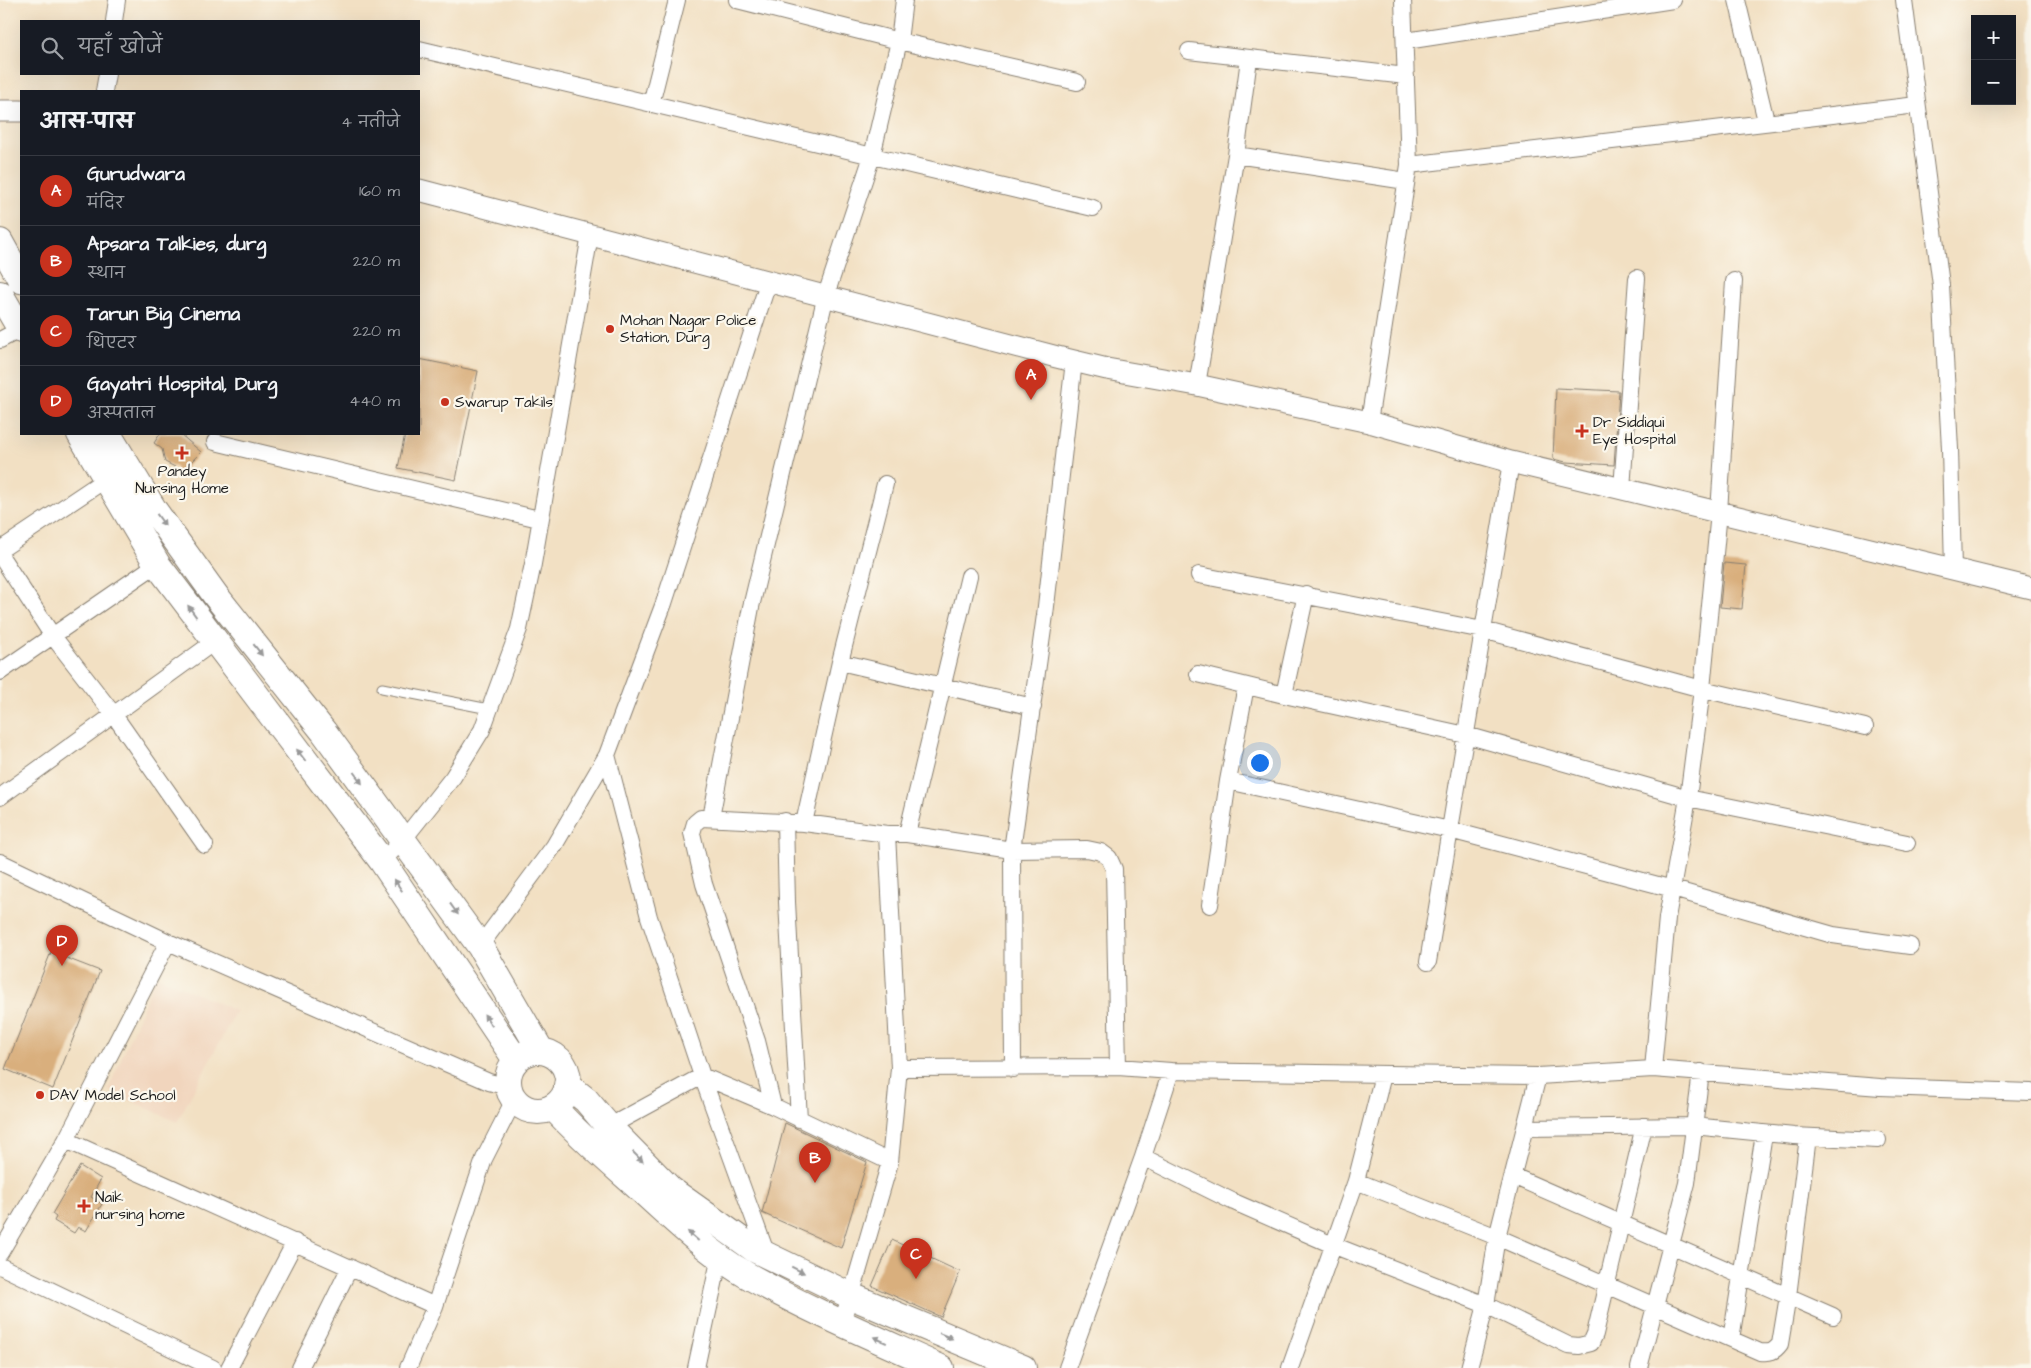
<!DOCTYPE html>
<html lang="hi">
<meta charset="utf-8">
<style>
:root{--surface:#171b24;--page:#20242c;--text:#f1f3f6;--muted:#9ea1a6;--line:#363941;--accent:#c8321e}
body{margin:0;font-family:"Architects Daughter","Playpen Sans Deva",sans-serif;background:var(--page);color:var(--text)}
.controls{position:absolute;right:15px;top:15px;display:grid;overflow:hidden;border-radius:0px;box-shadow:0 5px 20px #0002}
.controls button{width:45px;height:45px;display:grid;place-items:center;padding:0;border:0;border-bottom:1px solid var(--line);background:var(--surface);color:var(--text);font:25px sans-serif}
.you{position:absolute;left:1259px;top:762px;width:18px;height:18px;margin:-12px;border:4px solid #fff;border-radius:50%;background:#1a73e8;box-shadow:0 0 0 8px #1a73e833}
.badge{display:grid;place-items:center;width:32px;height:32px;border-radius:50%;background:var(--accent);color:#fff;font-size:16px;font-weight:700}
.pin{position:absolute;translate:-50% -41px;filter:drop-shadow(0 1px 2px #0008)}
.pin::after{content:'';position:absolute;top:26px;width:18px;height:15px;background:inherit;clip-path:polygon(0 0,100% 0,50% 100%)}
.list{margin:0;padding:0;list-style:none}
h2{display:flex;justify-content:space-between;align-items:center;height:65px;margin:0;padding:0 20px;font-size:21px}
h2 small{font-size:16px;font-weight:400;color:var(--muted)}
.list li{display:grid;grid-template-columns:32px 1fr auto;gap:15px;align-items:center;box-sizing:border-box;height:70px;padding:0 20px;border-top:1px solid var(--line)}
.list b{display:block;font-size:19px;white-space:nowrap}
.list p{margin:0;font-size:16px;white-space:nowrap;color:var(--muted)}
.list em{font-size:16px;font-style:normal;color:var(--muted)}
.icon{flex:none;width:28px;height:28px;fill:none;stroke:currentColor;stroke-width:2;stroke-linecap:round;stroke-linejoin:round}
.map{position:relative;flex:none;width:2031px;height:1368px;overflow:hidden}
.search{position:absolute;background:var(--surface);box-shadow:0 5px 20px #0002;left:20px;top:20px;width:400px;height:55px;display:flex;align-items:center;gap:12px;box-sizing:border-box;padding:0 18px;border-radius:0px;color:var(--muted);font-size:19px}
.panel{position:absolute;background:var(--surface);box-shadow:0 5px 20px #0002;left:20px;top:90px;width:400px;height:345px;border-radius:0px}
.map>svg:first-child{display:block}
</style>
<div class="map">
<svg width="2031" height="1368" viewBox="0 0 2031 1368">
<rect width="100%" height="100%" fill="#fbf7ec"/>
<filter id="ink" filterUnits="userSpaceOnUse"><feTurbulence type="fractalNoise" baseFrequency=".02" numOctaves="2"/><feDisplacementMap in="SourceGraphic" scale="10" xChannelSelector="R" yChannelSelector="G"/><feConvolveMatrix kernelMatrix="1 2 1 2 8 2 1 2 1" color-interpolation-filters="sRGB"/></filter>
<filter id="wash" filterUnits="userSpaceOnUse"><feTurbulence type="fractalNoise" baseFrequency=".0096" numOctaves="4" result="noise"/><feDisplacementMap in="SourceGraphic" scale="20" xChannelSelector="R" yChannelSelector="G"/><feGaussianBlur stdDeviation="1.12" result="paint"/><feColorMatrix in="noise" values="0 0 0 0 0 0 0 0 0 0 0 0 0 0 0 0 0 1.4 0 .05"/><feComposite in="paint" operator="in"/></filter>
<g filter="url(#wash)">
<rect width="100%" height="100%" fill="#f2e0c3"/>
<path fill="#f1d5bd" d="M156 976 236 1011 177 1122 108 1090Z"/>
<g id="blocks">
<path fill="#d9af7d" d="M419 359 478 371 456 480 398 468 405 434H419Z
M1556 388 1619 391 1614 465 1566 462 1553 459Z
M160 434H180L201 452 180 473 175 467 165 462 162 449 154 443Z
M1724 563 1746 565 1742 609 1720 607Z
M51 952 100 971 53 1089 5 1069Z
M785 1123 867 1162 841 1248 762 1213Z
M80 1166 101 1179 91 1197 102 1204 86 1231 78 1227 74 1233 54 1221 56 1217 52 1214Z
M892 1240 960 1272 941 1317 872 1286Z"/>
</g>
</g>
<g filter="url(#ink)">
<use href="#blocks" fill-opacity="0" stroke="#877e70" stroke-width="1"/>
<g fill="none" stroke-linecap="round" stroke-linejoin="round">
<defs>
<path id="service" d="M382 688 489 709"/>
<path id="minor" d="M737 0 899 41 1077 82
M1737 0 1766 121
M1904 0 1941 285 1950 449 1953 569
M114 21 117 0
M1406 41 1673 0
M419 49 1093 208
M1189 51 1406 76
M104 91 107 74
M651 104 677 0
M1236 155 1406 181
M1409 165 1917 105
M0 340 21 329
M1197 385 1236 155 1249 59
M1369 422 1409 165 1403 0
M215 442 539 519
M1622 489 1637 278
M0 550 106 479
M0 555 52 635 114 715 205 845
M1199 575 1483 630 1702 689 1865 727
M840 662 1033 707
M0 672 157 564
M1198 674 1284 695 1466 735 1688 798 1907 843
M1284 695 1306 594
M607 755 649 917 702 1076 767 1255
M1228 781 1450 830 1673 889 1833 935 1910 946
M0 797 214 642
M711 818 751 607 826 295 872 156 899 41 904 0
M785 821 787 902 799 1119
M804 823 840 662 885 484
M907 834 969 576
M382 861 403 840 453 777 482 730 519 629 533 564 590 235
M0 862 168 942
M1210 905 1228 781 1246 686
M480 946 554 846 607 755 664 603 769 280
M1428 962 1511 462
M899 1068 1118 1067 1171 1071 1538 1076 1653 1069 1880 1087 2031 1092
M1013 1069 1012 850 1045 615 1074 361
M1653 1069 1667 918 1688 798 1702 689 1719 512 1734 281
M773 1106 757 1041 704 884 692 833 695 823 701 818 804 823 887 834H907L1012 850 1087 849 1101 852 1109 858 1114 869 1118 1067
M1525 1128 1693 1126 1794 1136 1878 1140
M601 1131 702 1076 773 1106 890 1162
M66 1140 435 1306
M1143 1157 1234 1202 1335 1246 1486 1305 1568 1345 1579 1346 1591 1343 1595 1334 1644 1126
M1513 1176 1833 1316
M1356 1181 1497 1237 1760 1352C1770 1353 1774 1352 1780 1344L1788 1296 1808 1137
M0 1253 66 1140 168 942 489 1082 508 1087
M0 1266 213 1368
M841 1322 851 1296 890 1162 899 1068 887 834
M1731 1339 1764 1134
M229 1368 295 1242
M300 1368 350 1267
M408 1368 435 1306 484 1159 514 1100
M696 1368 720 1256
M1067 1368 1143 1157 1171 1071
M1290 1368 1356 1181 1383 1075
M1469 1368 1486 1305 1497 1237 1538 1076
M1639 1368 1687 1183 1701 1072"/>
<path id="tertiary" d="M0 111H21
M419 190 1057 357 1107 369 1197 385 1369 422 1511 462 2031 588"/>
<path id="primary" d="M0 242 21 280
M0 294 21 330
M80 434 157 564 382 861 516 1060
M108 434 154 510 216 596 324 732 480 946 541 1051
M508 1081a30 30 0 1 1 60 0a30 30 0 1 1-60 0Z
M567 1085 586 1100 608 1126 671 1190 754 1249 851 1296 1023 1368
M553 1107C579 1136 610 1162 639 1188 672 1218 706 1251 745 1274 808 1310 875 1338 941 1368"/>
</defs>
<use href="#service" stroke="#877e70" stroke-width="11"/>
<use href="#minor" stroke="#877e70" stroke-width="18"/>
<use href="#tertiary" stroke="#877e70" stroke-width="23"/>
<use href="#primary" stroke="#877e70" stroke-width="28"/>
<use href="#service" stroke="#fff" stroke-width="9"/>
<use href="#minor" stroke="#fff" stroke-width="16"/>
<use href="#tertiary" stroke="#fff" stroke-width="21"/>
<use href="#primary" stroke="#fff" stroke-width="26"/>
</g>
<defs><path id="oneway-solid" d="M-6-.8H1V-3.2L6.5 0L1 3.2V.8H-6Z" transform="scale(1.25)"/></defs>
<g fill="#999">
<use href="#oneway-solid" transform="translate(161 520) rotate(54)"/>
<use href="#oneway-solid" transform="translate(192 611) rotate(-126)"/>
<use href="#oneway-solid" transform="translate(258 650) rotate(52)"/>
<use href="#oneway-solid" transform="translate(301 755) rotate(-127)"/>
<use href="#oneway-solid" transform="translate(358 778) rotate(53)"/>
<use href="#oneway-solid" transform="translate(398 885) rotate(-124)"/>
<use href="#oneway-solid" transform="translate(454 909) rotate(54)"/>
<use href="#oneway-solid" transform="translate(488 1020) rotate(-124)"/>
<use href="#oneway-solid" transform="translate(638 1157) rotate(45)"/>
<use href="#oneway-solid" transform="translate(693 1236) rotate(-139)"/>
<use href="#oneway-solid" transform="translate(798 1270) rotate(26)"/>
<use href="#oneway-solid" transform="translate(946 1336) rotate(23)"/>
<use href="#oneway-solid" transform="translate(880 1340) rotate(-155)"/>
</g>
</g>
<g fill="#c8321e" stroke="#fbf7ec" stroke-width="2">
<circle cx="610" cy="329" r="5"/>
<circle cx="445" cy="402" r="5"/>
<path d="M1579.5 423.5h5v5h5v5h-5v5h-5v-5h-5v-5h5z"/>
<path d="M179.5 445.5h5v5h5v5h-5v5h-5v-5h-5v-5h5z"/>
<circle cx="40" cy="1095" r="5"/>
<path d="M81.5 1198.5h5v5h5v5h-5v5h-5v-5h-5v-5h5z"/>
</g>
<g text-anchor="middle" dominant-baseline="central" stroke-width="4.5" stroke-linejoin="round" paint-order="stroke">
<g font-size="15" fill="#1c1c1c" stroke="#fbf7ec" text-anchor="start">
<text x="620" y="320">Mohan Nagar Police<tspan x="620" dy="17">Station, Durg</tspan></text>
<text x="455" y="402">Swarup Takils</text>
<text x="1593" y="422">Dr Siddiqui<tspan x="1593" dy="17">Eye Hospital</tspan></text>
<text x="182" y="471" text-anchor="middle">Pandey<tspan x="182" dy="17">Nursing Home</tspan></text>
<text x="50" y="1095">DAV Model School</text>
<text x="95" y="1197">Naik<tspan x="95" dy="17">nursing home</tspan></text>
</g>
</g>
</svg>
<div class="controls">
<button>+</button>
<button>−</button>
</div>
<div class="you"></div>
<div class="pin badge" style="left:1031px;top:400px">A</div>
<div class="pin badge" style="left:815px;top:1183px">B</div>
<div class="pin badge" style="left:916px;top:1279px">C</div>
<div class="pin badge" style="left:62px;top:966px">D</div>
<div class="search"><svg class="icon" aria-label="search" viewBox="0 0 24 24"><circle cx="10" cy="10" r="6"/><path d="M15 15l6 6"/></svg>यहाँ खोजें</div>
<section class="panel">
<h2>आस-पास<small>4 नतीजे</small></h2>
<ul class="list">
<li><span class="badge">A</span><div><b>Gurudwara</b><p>मंदिर</p></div><em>160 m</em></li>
<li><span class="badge">B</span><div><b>Apsara Talkies, durg</b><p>स्थान</p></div><em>220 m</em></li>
<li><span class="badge">C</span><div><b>Tarun Big Cinema</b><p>थिएटर</p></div><em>220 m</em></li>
<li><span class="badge">D</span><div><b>Gayatri Hospital, Durg</b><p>अस्पताल</p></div><em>440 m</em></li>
</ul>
</section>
</div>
